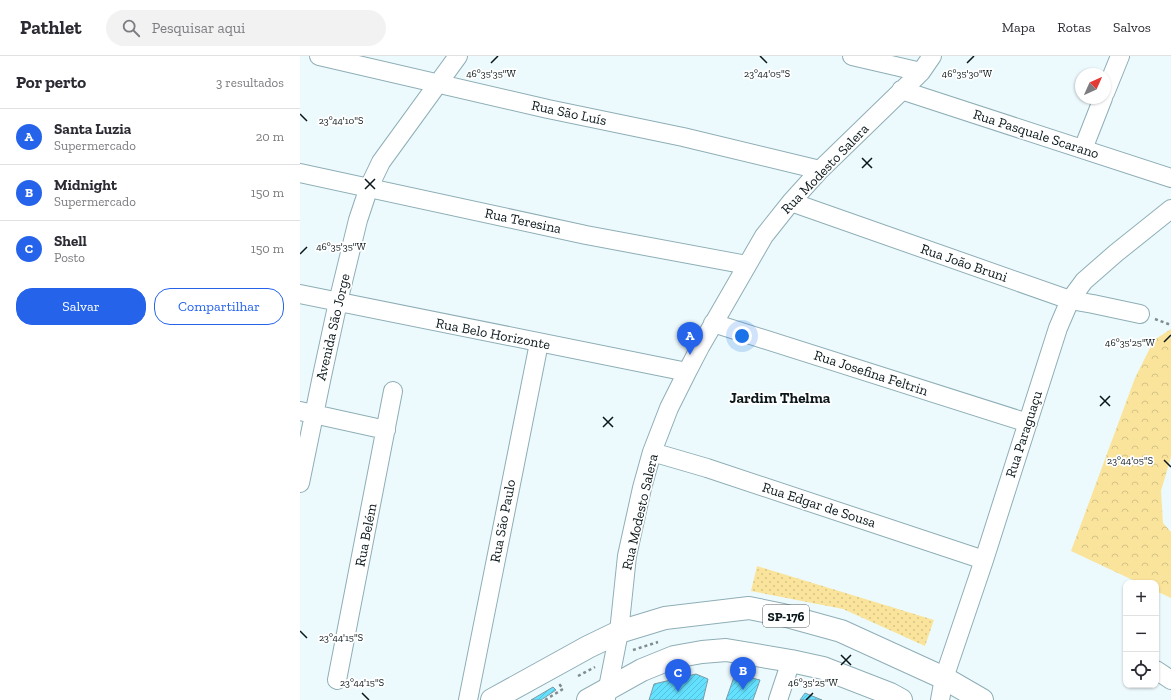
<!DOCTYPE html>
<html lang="pt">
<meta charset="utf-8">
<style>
:root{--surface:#fff;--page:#f2f2f3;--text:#2b2b33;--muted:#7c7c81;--line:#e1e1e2;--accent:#2563eb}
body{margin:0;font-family:"Zilla Slab",serif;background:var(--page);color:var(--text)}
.controls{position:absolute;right:12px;bottom:12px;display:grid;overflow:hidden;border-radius:8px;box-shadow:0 1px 3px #0004}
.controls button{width:36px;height:36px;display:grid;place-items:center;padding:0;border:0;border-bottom:1px solid var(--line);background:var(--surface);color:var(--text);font:20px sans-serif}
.compass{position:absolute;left:775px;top:12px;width:36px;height:36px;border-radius:50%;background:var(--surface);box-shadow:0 1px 3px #0004;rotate:45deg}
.you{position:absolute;left:442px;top:280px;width:14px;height:14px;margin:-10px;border:3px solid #fff;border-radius:50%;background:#1a73e8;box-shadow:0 0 0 6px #1a73e833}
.badge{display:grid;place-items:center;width:26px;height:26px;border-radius:50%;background:var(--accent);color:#fff;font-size:13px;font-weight:700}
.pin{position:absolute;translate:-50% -33px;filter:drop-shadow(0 1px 2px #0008)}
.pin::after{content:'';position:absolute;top:21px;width:14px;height:12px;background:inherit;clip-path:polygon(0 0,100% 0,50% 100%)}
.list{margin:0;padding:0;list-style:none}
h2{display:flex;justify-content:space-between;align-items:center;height:52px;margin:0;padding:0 16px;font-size:17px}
h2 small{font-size:13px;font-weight:400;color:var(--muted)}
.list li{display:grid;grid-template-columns:26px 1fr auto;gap:12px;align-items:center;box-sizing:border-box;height:56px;padding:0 16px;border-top:1px solid var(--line)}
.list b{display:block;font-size:15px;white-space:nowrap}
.list p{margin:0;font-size:13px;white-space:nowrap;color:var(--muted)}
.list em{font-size:13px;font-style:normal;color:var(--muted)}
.actions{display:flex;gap:8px;padding:12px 16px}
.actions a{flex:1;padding:9px 0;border:1px solid var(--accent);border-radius:16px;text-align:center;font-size:14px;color:var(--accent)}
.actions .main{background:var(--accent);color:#fff}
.icon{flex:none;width:22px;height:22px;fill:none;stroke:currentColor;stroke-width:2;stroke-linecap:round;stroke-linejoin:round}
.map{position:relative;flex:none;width:871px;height:644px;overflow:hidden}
header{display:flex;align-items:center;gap:24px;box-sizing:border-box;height:56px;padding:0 20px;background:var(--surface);border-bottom:1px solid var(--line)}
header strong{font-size:19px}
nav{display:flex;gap:22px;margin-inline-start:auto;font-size:14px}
.search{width:280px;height:36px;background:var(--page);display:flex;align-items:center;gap:10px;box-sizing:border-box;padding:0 14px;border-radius:22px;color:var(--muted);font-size:15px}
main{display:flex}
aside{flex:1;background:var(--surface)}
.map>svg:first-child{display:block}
</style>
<header>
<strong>Pathlet</strong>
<div class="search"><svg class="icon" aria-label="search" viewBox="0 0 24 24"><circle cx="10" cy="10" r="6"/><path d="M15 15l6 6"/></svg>Pesquisar aqui</div>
<nav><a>Mapa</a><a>Rotas</a><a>Salvos</a></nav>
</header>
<main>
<aside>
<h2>Por perto<small>3 resultados</small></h2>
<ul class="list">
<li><span class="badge">A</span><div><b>Santa Luzia</b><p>Supermercado</p></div><em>20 m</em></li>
<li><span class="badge">B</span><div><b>Midnight</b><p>Supermercado</p></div><em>150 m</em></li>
<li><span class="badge">C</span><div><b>Shell</b><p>Posto</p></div><em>150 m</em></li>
</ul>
<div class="actions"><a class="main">Salvar</a><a>Compartilhar</a></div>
</aside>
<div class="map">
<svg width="871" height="644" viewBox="0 0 871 644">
<defs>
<pattern id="forest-crowns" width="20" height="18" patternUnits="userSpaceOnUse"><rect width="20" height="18" fill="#fae49c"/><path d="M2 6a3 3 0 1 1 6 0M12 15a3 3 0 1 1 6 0" fill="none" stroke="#d5c386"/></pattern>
<pattern id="park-dots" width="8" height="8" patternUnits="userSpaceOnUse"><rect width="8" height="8" fill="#fae49c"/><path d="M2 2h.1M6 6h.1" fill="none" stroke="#d5c386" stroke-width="1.8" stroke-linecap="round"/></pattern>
<pattern id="building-hatch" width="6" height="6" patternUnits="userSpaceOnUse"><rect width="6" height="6" fill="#64e1ff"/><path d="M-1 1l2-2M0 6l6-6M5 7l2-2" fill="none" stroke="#55c0da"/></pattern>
</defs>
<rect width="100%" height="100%" fill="#edfafd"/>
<path fill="url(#forest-crowns)" d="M871 273V401L861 435 863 467 871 476V542L856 535V527H839L771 495 835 322 854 284Z"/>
<path fill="url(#park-dots)" d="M457 510 634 564 625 590 543 553 451 535Z"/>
<path fill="url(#building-hatch)" stroke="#7b9aa3" d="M396 618 408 623 403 644H349L354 628Z
M435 618 460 624 453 644H426Z
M253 631 256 634 241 644H231Z
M505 637 522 644H500Z"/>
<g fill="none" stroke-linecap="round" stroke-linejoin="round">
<defs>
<path id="minor" d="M19 0 248 53 383 81 520 114
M552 0 621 16
M601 34 871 122
M805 37 820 0
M783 93 803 42
M0 117 286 179 447 209
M491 146 770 244 793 248 840 258
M0 238 387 316
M413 267 728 367
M0 355 86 374
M352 396 407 412 684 504
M0 427 22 320 38 246 58 164 69 131 81 106 158 0
M856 614 871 624
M37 624 93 335
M306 642 319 576 327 500 342 432 352 396 369 352 387 316 400 291 464 180 491 146 520 114 621 16 632 0
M168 644 239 287
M478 644 491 605
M640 644 644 622 684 504 758 272 770 244 784 225 816 197 871 153"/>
<path id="primary" d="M192 644 288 591 319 576 365 562 449 552 483 559 541 575 644 622 682 644
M288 644 342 614 374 601 402 596 426 594 491 605 523 612 590 638 601 644"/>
</defs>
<use href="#minor" stroke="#8eaeb6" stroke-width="20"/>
<use href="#primary" stroke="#8eaeb6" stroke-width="24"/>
<path stroke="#7f8b8e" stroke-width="2.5" stroke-dasharray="3 3" stroke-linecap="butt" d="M855 263 871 269
M333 594 358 586
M278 620 295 611
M245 644 263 633 260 629H262"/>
<use href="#minor" stroke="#fff" stroke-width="18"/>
<use href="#primary" stroke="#fff" stroke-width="22"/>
</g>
<path fill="none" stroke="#0a1619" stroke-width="1.5" d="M460 0 467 7M191 7 198 0M667 7 674 0M0 58 7 65M562 102 572 112M562 112 572 102M65 123 75 133M65 133 75 123M0 198 7 191M864 286 871 279M800 340 810 350M800 350 810 340M303 361 313 371M303 371 313 361M864 404 871 411M0 575 7 582M541 599 551 609M541 609 551 599M62 637 69 644M506 644 513 637"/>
<g text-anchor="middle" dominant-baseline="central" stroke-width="3.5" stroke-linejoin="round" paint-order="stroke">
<rect fill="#fff" stroke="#545c5e" stroke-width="1" x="463" y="549" width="46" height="22" rx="3"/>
<g font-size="13" font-weight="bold" fill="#0a1619">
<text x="486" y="560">SP-176</text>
</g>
<g font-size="14" fill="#0a1619" stroke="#fff">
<text transform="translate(269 57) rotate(12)">Rua São Luís</text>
<text transform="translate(736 78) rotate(18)">Rua Pasquale Scarano</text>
<text transform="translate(525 113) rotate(-46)">Rua Modesto Salera</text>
<text transform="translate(223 165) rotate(12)">Rua Teresina</text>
<text transform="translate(664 207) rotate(19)">Rua João Bruni</text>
<text transform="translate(33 271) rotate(-77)">Avenida São Jorge</text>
<text transform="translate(193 278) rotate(11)">Rua Belo Horizonte</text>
<text transform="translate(571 317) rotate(18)">Rua Josefina Feltrin</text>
<text transform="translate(724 378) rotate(-72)">Rua Paraguaçu</text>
<text transform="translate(519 449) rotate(18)">Rua Edgar de Sousa</text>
<text transform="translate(340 456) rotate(-77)">Rua Modesto Salera</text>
<text transform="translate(203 465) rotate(-79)">Rua São Paulo</text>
<text transform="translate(66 479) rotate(-79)">Rua Belém</text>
</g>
<g font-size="15" font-weight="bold" fill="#0a1619" stroke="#fff">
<text x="480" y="342">Jardim Thelma</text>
</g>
</g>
<g font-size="10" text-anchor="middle" fill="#0a1619" stroke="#fff" stroke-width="3.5" stroke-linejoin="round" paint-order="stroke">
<text x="191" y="21">46°35'35"W</text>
<text x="467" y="21">23°44'05"S</text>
<text x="667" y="21">46°35'30"W</text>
<text x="41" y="68">23°44'10"S</text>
<text x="41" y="194">46°35'35"W</text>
<text x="830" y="290">46°35'25"W</text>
<text x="830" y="408">23°44'05"S</text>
<text x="41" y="585">23°44'15"S</text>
<text x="62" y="630">23°44'15"S</text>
<text x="513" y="630">46°35'25"W</text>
</g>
</svg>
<div class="controls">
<button>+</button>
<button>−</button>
<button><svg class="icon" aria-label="locate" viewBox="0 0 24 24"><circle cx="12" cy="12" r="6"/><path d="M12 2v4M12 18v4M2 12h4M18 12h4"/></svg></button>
</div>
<svg class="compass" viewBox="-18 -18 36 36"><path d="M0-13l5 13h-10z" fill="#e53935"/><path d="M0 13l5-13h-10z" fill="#7c7c81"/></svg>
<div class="you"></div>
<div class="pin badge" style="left:390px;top:299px">A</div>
<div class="pin badge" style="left:443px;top:634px">B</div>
<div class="pin badge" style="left:378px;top:636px">C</div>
</div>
</main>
